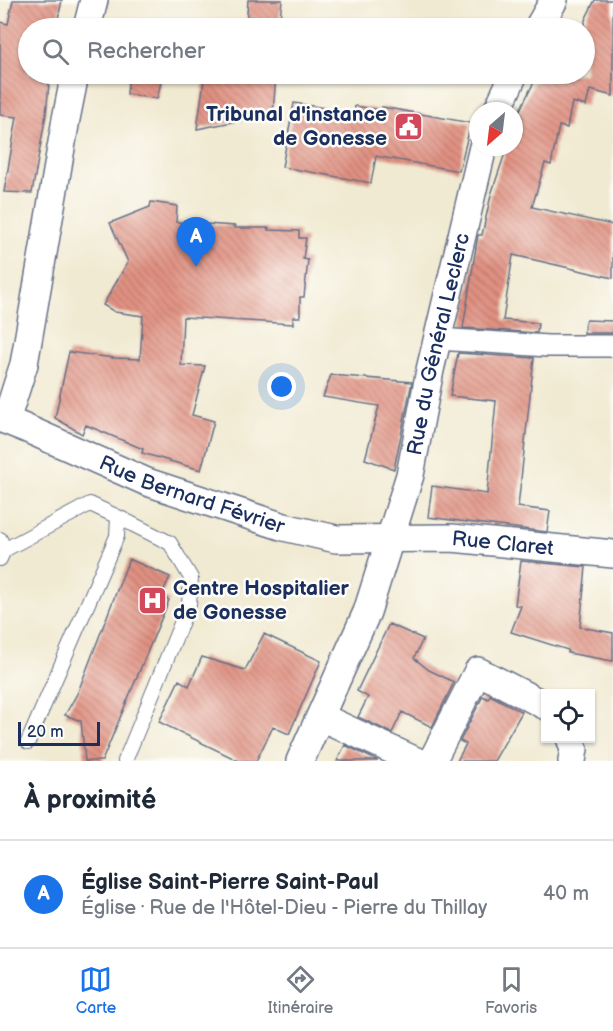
<!DOCTYPE html>
<html lang="fr">
<meta charset="utf-8">
<style>
:root{--surface:#fff;--page:#f2f2f3;--text:#1f2937;--muted:#747a83;--line:#e0e1e3;--accent:#1a73e8}
body{margin:0;font-family:"Balsamiq Sans",sans-serif;background:var(--page);color:var(--text)}
.controls{position:absolute;right:18px;bottom:18px;display:grid;overflow:hidden;border-radius:0px;box-shadow:0 2px 4px #0004}
.controls button{width:54px;height:54px;display:grid;place-items:center;padding:0;border:0;border-bottom:2px solid var(--line);background:var(--surface);color:var(--text);font:30px sans-serif}
.compass{position:absolute;left:469px;top:102px;width:54px;height:54px;border-radius:50%;background:var(--surface);box-shadow:0 2px 4px #0004;rotate:208deg}
.scale{position:absolute;left:18px;bottom:15px;width:82px;box-sizing:border-box;padding-left:6px;border:3px solid #1b2f5e;border-top:0;font-size:16px;line-height:21px;white-space:nowrap;color:#1b2f5e;-webkit-text-stroke:4px #fdfcf7;paint-order:stroke}
.you{position:absolute;left:282px;top:387px;width:21px;height:21px;margin:-15px;border:4px solid #fff;border-radius:50%;background:#1a73e8;box-shadow:0 0 0 9px #1a73e833}
.badge{display:grid;place-items:center;width:39px;height:39px;border-radius:50%;background:var(--accent);color:#fff;font-size:20px;font-weight:700}
.pin{position:absolute;translate:-50% -50px;filter:drop-shadow(0 2px 3px #0008)}
.pin::after{content:'';position:absolute;top:32px;width:21px;height:18px;background:inherit;clip-path:polygon(0 0,100% 0,50% 100%)}
.list{margin:0;padding:0;list-style:none}
h2{display:flex;justify-content:space-between;align-items:center;height:78px;margin:0;padding:0 24px;font-size:26px}
h2 small{font-size:20px;font-weight:400;color:var(--muted)}
.list li{display:grid;grid-template-columns:39px 1fr auto;gap:18px;align-items:center;box-sizing:border-box;height:108px;padding:0 24px;border-top:2px solid var(--line)}
.list b{display:block;font-size:22px;white-space:nowrap}
.list p{margin:0;font-size:20px;white-space:nowrap;color:var(--muted)}
.list em{font-size:20px;font-style:normal;color:var(--muted)}
.icon{flex:none;width:33px;height:33px;fill:none;stroke:currentColor;stroke-width:2;stroke-linecap:round;stroke-linejoin:round}
.map{position:relative;flex:none;width:613px;height:761px;overflow:hidden}
.search{position:absolute;background:var(--surface);box-shadow:0 2px 4px #0004;left:18px;right:18px;top:18px;height:66px;display:flex;align-items:center;gap:15px;box-sizing:border-box;padding:0 21px;border-radius:33px;color:var(--muted);font-size:22px}
.sheet{height:186px;background:var(--surface)}
nav{display:flex;justify-content:space-around;align-items:center;box-sizing:border-box;height:84px;border-top:2px solid var(--line);background:var(--surface);font-size:16px;color:var(--muted)}
nav a{display:grid;justify-items:center;gap:3px}
nav .on{color:var(--accent)}
.map>svg:first-child{display:block}
</style>
<div class="map">
<svg width="613" height="761" viewBox="0 0 613 761">
<defs>
<pattern id="building-back-hatch" width="6" height="6" patternUnits="userSpaceOnUse" patternTransform="scale(1.5)"><rect width="6" height="6" fill="#e19181"/><path d="M-1 5l2 2M0 0l6 6M5-1l2 2" fill="none" stroke="#b6776d"/></pattern>
</defs>
<rect width="100%" height="100%" fill="#fdfcf7"/>
<filter id="ink" filterUnits="userSpaceOnUse"><feTurbulence type="fractalNoise" baseFrequency=".0167" numOctaves="2"/><feDisplacementMap in="SourceGraphic" scale="12" xChannelSelector="R" yChannelSelector="G"/><feConvolveMatrix kernelMatrix="1 2 1 2 8 2 1 2 1" color-interpolation-filters="sRGB"/></filter>
<filter id="wash" filterUnits="userSpaceOnUse"><feTurbulence type="fractalNoise" baseFrequency=".008" numOctaves="4" result="noise"/><feDisplacementMap in="SourceGraphic" scale="24" xChannelSelector="R" yChannelSelector="G"/><feGaussianBlur stdDeviation="1.35" result="paint"/><feColorMatrix in="noise" values="0 0 0 0 0 0 0 0 0 0 0 0 0 0 0 0 0 1.4 0 .05"/><feComposite in="paint" operator="in"/></filter>
<g filter="url(#wash)">
<rect width="100%" height="100%" fill="#f1ead2"/>
<g id="blocks">
<path fill="url(#building-back-hatch)" d="M13 0H62L56 28H28V74H50L46 114 32 193 4 192 17 117 0 115V22L8 24Z
M248 0H282L279 28H246Z
M595 0H613V96L590 90 586 106 572 102 567 128 559 126 551 165 545 163 532 207 613 225V278L513 255 503 320 538 323 537 333 463 328 478 235H482L491 195 507 147H514V127L519 112 537 76 544 78 546 74H585V20Z
M129 74H163L157 99 127 94Z
M205 74H276L273 114 197 129Z
M294 103 354 113 355 106 382 110V107L471 123 459 171 376 156 371 183 282 167Z
M151 202 177 206 176 222 235 226 234 228H269L268 230 299 231V238H306L303 259 308 260 304 297H300V317H293V324L183 317 181 365 205 366 192 415 214 421 201 470 142 453 143 449 86 425 82 434 55 418 69 352 114 358 140 359 143 316 115 312 103 305 128 262 110 223 150 207Z
M586 320 613 321V333H584Z
M458 353 534 358 518 507 550 511 547 532 428 517 432 486 487 494 496 401 450 396Z
M331 375 412 382 394 469 365 459 379 406 323 397Z
M129 559 170 577 161 596 169 600 102 761H85L81 721 65 715 78 692Z
M521 561 586 567 580 627 613 633V661L568 653V650L511 632 521 606 515 605Z
M389 624 423 639 414 658 429 670 454 682 432 727 402 712 392 733 358 717 368 697 357 691Z
M264 634 321 661 289 734 273 727 256 761H239L159 722 179 680 189 686 202 657 245 670Z
M490 695 522 712 494 761H457L466 744 460 741 483 696 488 699Z
M345 745 378 761H337Z"/>
</g>
</g>
<g filter="url(#ink)">
<use href="#blocks" fill-opacity="0" stroke="#667087" stroke-width="1.5"/>
<g fill="none" stroke-linecap="round" stroke-linejoin="round">
<defs>
<path id="service" d="M118 517 170 543 191 578 189 604 125 761
M0 539 4 550 0 559
M4 550 90 504 118 517 117 536 28 742"/>
<path id="pedestrian" d="M437 339 548 346H613"/>
<g id="minor">
<path d="M87 28 94 0"/>
<path d="M538 28 554 0"/>
<path d="M497 111 514 74"/>
<path id="s1" d="M0 418 25 428 147 482 284 527 336 539 452 538 613 554"/>
<path d="M6 420 24 364 66 119 75 74"/>
<path d="M321 717 416 761"/>
<path d="M570 738 574 749 572 761"/>
<path id="s2" d="M300 761 367 612 410 475 430 370 483 147"/>
<path d="M432 761 478 671 546 706"/>
</g>
</defs>
<use href="#service" stroke="#667087" stroke-width="16"/>
<use href="#pedestrian" stroke="#667087" stroke-width="24"/>
<use href="#minor" stroke="#667087" stroke-width="30"/>
<use href="#service" stroke="#fff" stroke-width="14"/>
<use href="#pedestrian" stroke="#fff" stroke-width="21"/>
<use href="#minor" stroke="#fff" stroke-width="27"/>
</g>
</g>
<defs>
<symbol id="civic-square" viewBox="-11 -11 22 22"><rect x="-9" y="-9" width="18" height="18" rx="4" fill="#d1495b" stroke="#fdfcf7"/><path d="M-.6-6.5H3V-4.5H.6V-3L4-1V1h2V6H-6V1h2V-1L-.6-3ZM-1.2 2.5V6h2.4V2.5Z" fill="#fff"/></symbol>
<symbol id="hospital-square" viewBox="-11 -11 22 22"><rect x="-9" y="-9" width="18" height="18" rx="4" fill="#d1495b" stroke="#fdfcf7"/><path d="M-5-5h3v3.5h4V-5h3V5h-3V1.5h-4V5h-3Z" fill="#fff"/></symbol>
</defs>
<g fill-rule="evenodd">
<use href="#civic-square" x="392" y="110" width="33" height="33"/>
<use href="#hospital-square" x="136" y="584" width="33" height="33"/>
</g>
<g text-anchor="middle" dominant-baseline="central" stroke-width="5" stroke-linejoin="round" paint-order="stroke">
<g font-size="21" font-weight="bold" fill="#1b2f5e" stroke="#fdfcf7" text-anchor="end">
<text x="387" y="114">Tribunal d'instance<tspan x="387" dy="24">de Gonesse</tspan></text>
<text x="173" y="588" text-anchor="start">Centre Hospitalier<tspan x="173" dy="24">de Gonesse</tspan></text>
</g>
<g font-size="21" fill="#1b2f5e" stroke="#fdfcf7">
<text stroke="none"><textPath href="#s2" startOffset="441">Rue du Général Leclerc</textPath></text>
<text stroke="none"><textPath href="#s1" startOffset="207">Rue Bernard Février</textPath></text>
<text stroke="none"><textPath href="#s1" startOffset="525">Rue Claret</textPath></text>
</g>
</g>
</svg>
<div class="controls">
<button><svg class="icon" aria-label="locate" viewBox="0 0 24 24"><circle cx="12" cy="12" r="6"/><path d="M12 2v4M12 18v4M2 12h4M18 12h4"/></svg></button>
</div>
<svg class="compass" viewBox="-18 -18 36 36"><path d="M0-13l5 13h-10z" fill="#e53935"/><path d="M0 13l5-13h-10z" fill="#747a83"/></svg>
<div class="scale">20 m</div>
<div class="you"></div>
<div class="pin badge" style="left:196px;top:267px">A</div>
<div class="search"><svg class="icon" aria-label="search" viewBox="0 0 24 24"><circle cx="10" cy="10" r="6"/><path d="M15 15l6 6"/></svg>Rechercher</div>
</div>
<section class="sheet">
<h2>À proximité<small></small></h2>
<ul class="list">
<li><span class="badge">A</span><div><b>Église Saint-Pierre Saint-Paul</b><p>Église · Rue de l'Hôtel-Dieu - Pierre du Thillay</p></div><em>40 m</em></li>
</ul>
</section>
<nav>
<a class="on"><svg class="icon" aria-label="map" viewBox="0 0 24 24"><path d="M3 6l6-2 6 2 6-2v14l-6 2-6-2-6 2zM9 4v14M15 6v14"/></svg>Carte</a>
<a><svg class="icon" aria-label="directions" viewBox="0 0 24 24"><path d="M12 3l9 9-9 9-9-9zM9 14v-3h6M13 9l2 2-2 2"/></svg>Itinéraire</a>
<a><svg class="icon" aria-label="saved" viewBox="0 0 24 24"><path d="M7 4h10v16l-5-4-5 4z"/></svg>Favoris</a>
</nav>
